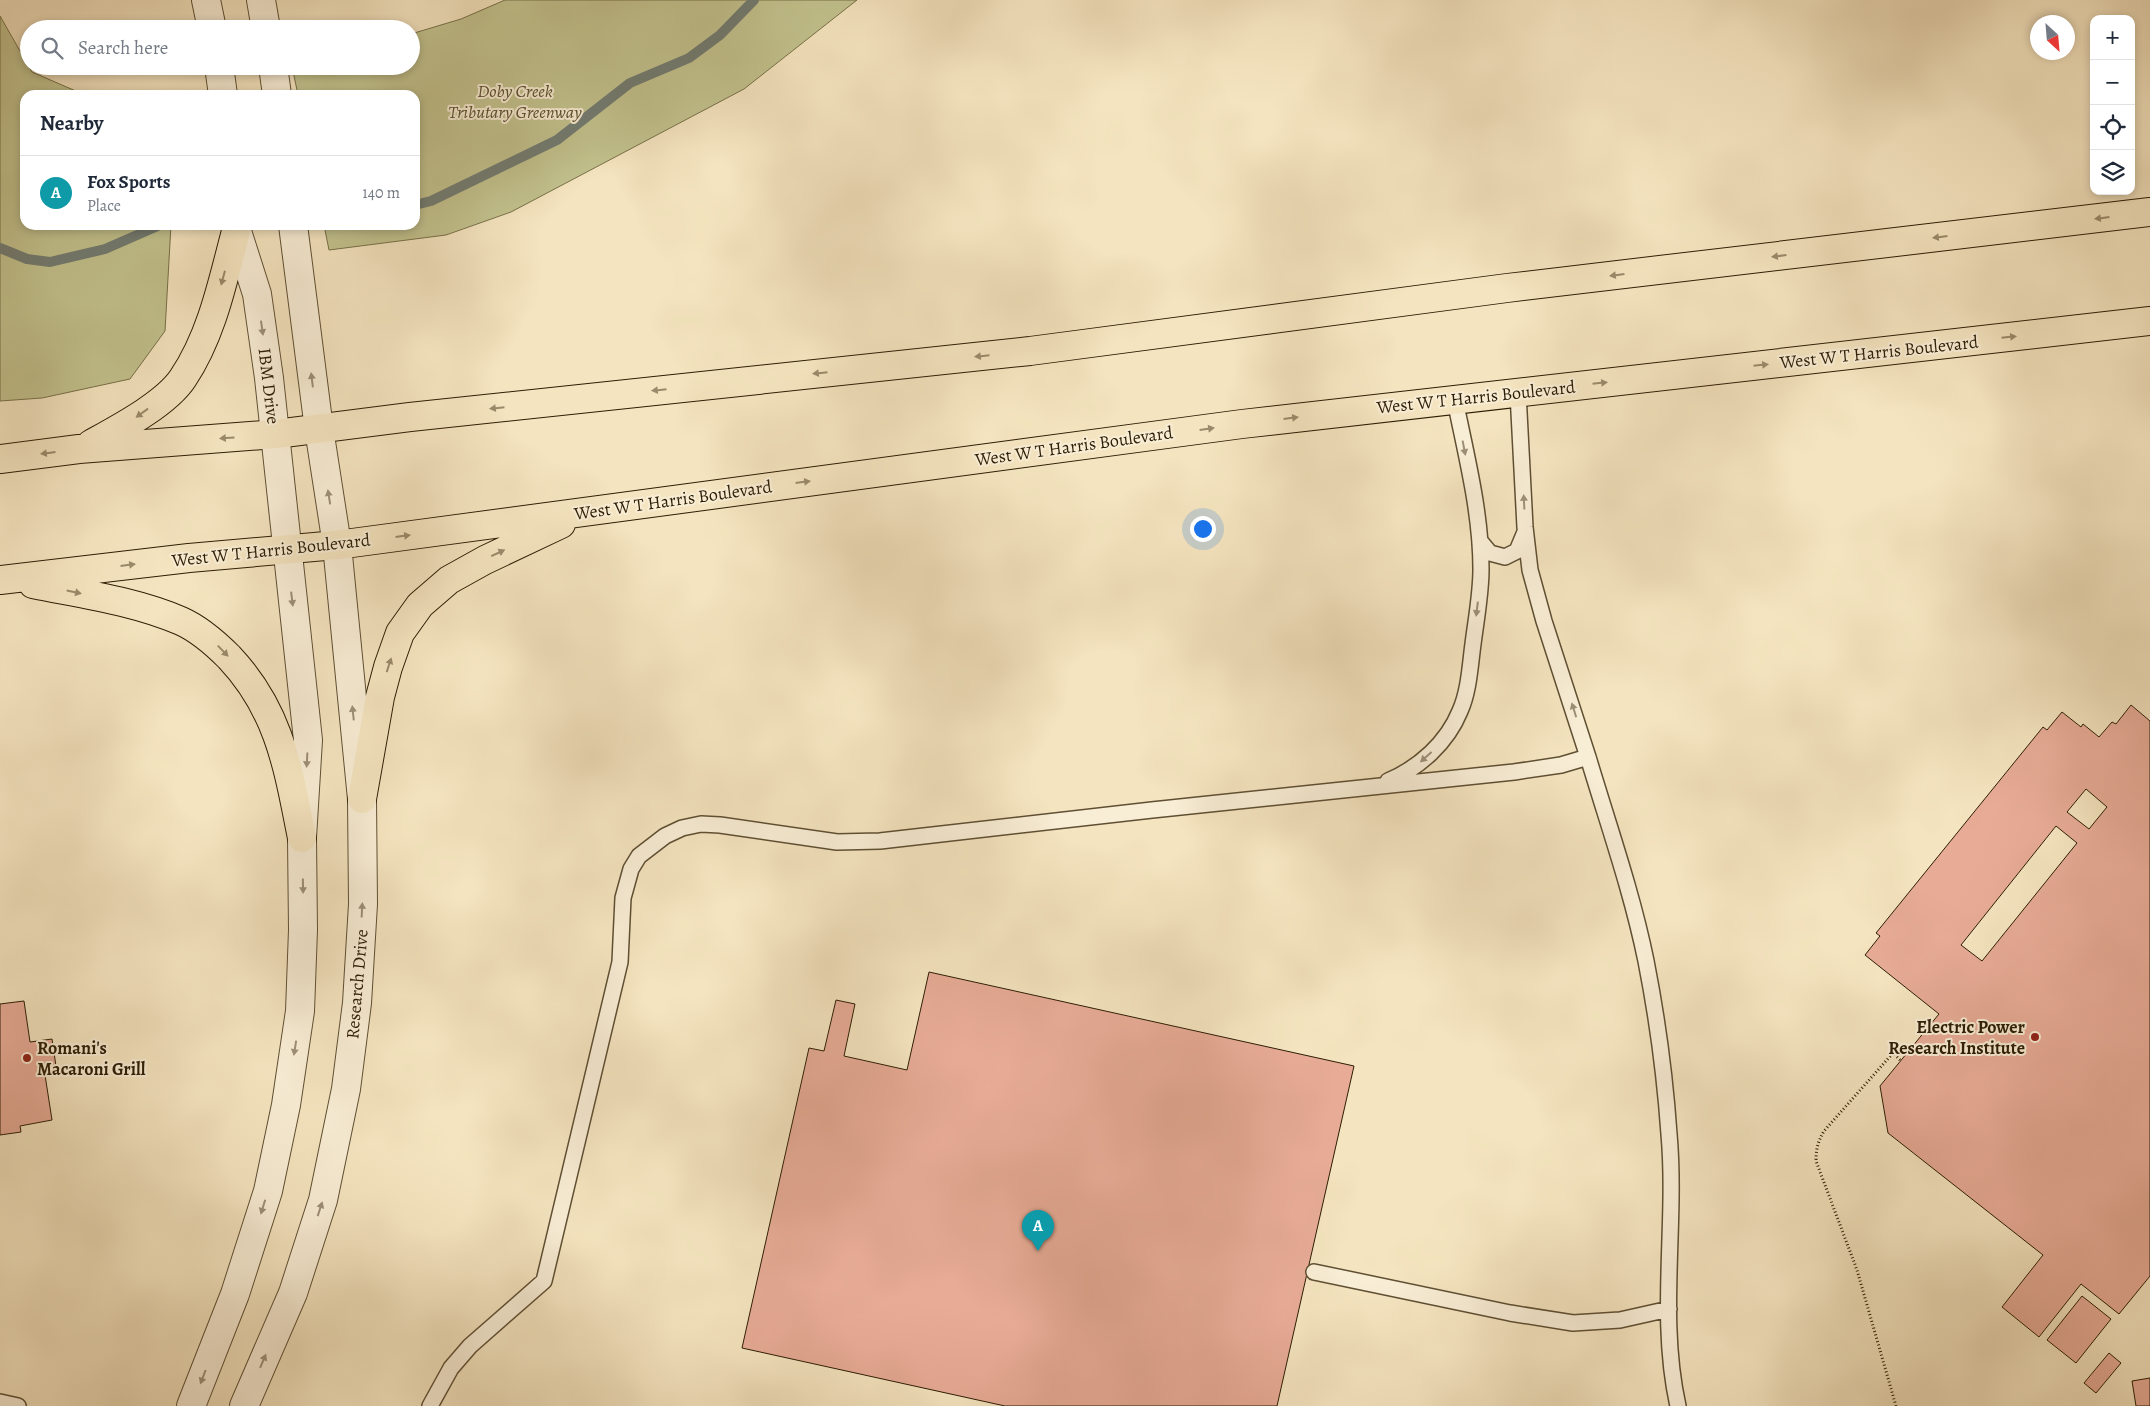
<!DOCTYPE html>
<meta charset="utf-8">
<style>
:root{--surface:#fff;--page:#f6f6f7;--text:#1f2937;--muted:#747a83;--line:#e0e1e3;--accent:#2563eb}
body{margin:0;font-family:Alegreya,serif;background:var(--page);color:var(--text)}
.controls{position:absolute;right:15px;top:15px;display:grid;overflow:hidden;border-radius:10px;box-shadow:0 2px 8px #0003}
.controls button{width:45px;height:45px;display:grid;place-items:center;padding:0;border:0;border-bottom:1px solid var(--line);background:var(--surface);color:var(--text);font:25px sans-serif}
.compass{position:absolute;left:2030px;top:15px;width:45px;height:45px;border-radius:50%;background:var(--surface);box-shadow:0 2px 8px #0003;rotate:154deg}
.you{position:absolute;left:1202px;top:528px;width:18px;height:18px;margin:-12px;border:4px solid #fff;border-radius:50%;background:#1a73e8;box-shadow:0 0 0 8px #1a73e833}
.badge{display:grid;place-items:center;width:32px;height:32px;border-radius:50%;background:var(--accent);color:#fff;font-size:16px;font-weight:700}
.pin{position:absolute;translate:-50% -41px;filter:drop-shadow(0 1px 2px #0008)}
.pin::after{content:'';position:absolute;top:26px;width:18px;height:15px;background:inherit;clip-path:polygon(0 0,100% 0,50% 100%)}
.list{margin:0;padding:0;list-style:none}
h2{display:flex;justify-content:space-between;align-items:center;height:65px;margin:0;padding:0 20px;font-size:21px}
h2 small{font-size:16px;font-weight:400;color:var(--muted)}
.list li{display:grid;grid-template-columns:32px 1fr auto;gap:15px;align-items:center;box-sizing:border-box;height:75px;padding:0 20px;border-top:1px solid var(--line)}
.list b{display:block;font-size:19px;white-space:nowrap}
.list p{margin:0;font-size:16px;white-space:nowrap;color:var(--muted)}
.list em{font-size:16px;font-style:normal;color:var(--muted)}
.icon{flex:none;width:28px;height:28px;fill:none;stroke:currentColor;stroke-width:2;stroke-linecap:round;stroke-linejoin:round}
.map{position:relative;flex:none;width:2150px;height:1406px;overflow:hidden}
.search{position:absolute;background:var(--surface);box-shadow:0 2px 8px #0003;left:20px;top:20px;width:400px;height:55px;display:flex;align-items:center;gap:12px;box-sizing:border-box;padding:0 18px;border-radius:28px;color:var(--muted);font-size:19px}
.panel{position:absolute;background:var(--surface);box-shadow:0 2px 8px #0003;left:20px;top:90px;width:400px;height:140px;border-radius:15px}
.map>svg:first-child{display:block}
</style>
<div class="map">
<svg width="2150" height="1406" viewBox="0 0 2150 1406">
<rect width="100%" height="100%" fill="#f4e4bf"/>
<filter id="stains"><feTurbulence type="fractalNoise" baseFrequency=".004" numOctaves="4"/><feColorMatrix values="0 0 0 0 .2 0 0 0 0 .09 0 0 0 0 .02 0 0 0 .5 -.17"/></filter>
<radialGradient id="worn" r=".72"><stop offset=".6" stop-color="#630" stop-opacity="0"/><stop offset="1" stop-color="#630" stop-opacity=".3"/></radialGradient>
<path fill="#c2c28e" stroke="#787049" d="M505 0H857L744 89 511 212 446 235 329 250 324 225H415V95H298L292 66H411V34L461 19Z
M0 16 32 72 85 95H25V225H171L165 331 130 379 42 398 0 401Z"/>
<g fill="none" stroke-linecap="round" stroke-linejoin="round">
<path stroke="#727c72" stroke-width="10" d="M415 205 431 201 557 140 630 83 689 58 720 35 754 0
M0 248 27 259 50 262 105 249 160 225"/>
</g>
<path fill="#e7ab96" stroke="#2d1d04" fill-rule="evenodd" d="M2131 705 2150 721V1276L2119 1314 2081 1284 2039 1337 2002 1307 2043 1255 1888 1133 1880 1086 1939 1014 1865 955 1880 936 1876 933 2043 727 2047 730 2062 712 2081 727 2083 724 2099 737 2112 722 2116 724ZM2086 789 2107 807 2089 829 2067 812ZM2056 826 2077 843 1982 961 1961 945Z
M929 972 1354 1066 1277 1406H1005L742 1348 809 1048 824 1051 836 1000 855 1004 844 1056 907 1070Z
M24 1001 30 1042 52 1039 57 1073 45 1075 52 1120 20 1126 21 1132 0 1135V1004Z
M2082 1296 2111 1319 2076 1363 2047 1340Z
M2109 1353 2121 1363 2096 1393 2084 1383Z
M2150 1378V1406H2136L2132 1381Z"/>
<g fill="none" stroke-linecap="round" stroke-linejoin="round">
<defs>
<path id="service" d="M1518 393 1525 527 1530 570 1544 621 1588 757
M1480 541 1490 553 1505 557 1517 551 1525 532
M1388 781C1419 768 1447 743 1460 711 1469 691 1470 666 1473 644 1476 620 1481 594 1481 569 1481 512 1466 455 1455 400
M1314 1272 1510 1313 1573 1323 1620 1320 1669 1309
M0 1402 18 1406
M430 1406 451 1368 470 1346 544 1281 620 962 623 898 631 869 639 856 665 836 682 828 701 824 720 825 837 842 880 841 1152 810 1514 772 1561 765 1588 757C1608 824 1632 892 1646 961 1657 1017 1665 1076 1669 1134 1677 1224 1658 1317 1678 1406"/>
<path id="tertiary" d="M206 0 212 29
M261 0 266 29
M219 66 223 95
M273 66 277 95
M191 1406 235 1294 268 1191 286 1105 300 1011 303 930 302 838 308 740 269 378 257 294 235 225
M244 1406 293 1293 323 1200 346 1089 357 1003 363 904 362 799 337 545 319 429 293 225"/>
<path id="primary" d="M91 444C118 429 166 404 183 378 212 335 223 280 236 231
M0 459 79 449 276 434 410 417 1030 351 1507 288 2150 212
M0 580 189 558 337 545 1242 424 2150 321
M33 584C82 594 135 601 181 621 199 629 216 644 229 657 280 711 288 768 302 838
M362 799 380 697 388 667 400 633 420 605 449 580 485 560 561 524"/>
</defs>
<use href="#service" stroke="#5f4f33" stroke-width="18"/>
<use href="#tertiary" stroke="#5f4f33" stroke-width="30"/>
<use href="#primary" stroke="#2d1d04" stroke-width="30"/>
<path stroke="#2d1d04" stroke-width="3" stroke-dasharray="1 2.5" stroke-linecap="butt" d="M1896 1406 1857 1270 1816 1161C1816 1149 1818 1141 1824 1131L1893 1053 1901 1061"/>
<use href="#service" stroke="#f8edd5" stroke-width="15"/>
<use href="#tertiary" stroke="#f8edd5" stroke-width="28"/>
<use href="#primary" stroke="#f4e4bf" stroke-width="28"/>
</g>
<defs><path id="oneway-solid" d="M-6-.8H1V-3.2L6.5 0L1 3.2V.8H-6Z" transform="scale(1.25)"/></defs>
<g fill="#9a8a6b">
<use href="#oneway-solid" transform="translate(2102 218) rotate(173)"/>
<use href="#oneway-solid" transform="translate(1940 237) rotate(173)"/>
<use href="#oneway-solid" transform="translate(1779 256) rotate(173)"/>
<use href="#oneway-solid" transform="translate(1617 275) rotate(173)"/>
<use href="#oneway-solid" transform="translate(223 278) rotate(105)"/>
<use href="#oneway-solid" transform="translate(2009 337) rotate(-6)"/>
<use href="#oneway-solid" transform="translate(982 356) rotate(174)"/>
<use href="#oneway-solid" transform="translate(1761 365) rotate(-6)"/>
<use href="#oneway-solid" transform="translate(820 373) rotate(174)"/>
<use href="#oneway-solid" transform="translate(1600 383) rotate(-6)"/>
<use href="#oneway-solid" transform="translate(659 390) rotate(174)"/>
<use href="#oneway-solid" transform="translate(497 408) rotate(174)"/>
<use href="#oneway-solid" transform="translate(142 413) rotate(144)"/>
<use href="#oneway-solid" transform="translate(1291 418) rotate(-7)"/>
<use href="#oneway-solid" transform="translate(1207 429) rotate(-8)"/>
<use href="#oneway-solid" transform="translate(227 438) rotate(176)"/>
<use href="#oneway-solid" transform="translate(48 453) rotate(173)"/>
<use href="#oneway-solid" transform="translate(803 482) rotate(-7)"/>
<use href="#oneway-solid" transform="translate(403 536) rotate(-7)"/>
<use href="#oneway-solid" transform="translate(498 553) rotate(-25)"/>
<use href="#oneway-solid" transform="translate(128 565) rotate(-7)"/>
<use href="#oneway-solid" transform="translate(74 592) rotate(12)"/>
<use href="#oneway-solid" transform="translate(223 651) rotate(46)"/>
<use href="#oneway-solid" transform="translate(389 665) rotate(-72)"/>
</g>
<g fill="#9d8f77">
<use href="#oneway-solid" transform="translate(262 328) rotate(82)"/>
<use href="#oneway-solid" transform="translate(312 380) rotate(-97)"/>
<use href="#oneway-solid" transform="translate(1464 448) rotate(79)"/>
<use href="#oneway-solid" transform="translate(329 497) rotate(-99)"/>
<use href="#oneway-solid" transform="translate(1524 502) rotate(-93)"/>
<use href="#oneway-solid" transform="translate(292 599) rotate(83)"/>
<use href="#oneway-solid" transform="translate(1477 609) rotate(97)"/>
<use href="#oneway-solid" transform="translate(1574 710) rotate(-107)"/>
<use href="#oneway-solid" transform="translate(353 713) rotate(-96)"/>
<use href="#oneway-solid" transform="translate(1426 757) rotate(138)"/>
<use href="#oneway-solid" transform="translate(307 760) rotate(93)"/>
<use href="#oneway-solid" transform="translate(303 886) rotate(89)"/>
<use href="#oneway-solid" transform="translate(362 910) rotate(-87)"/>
<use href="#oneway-solid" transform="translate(295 1048) rotate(99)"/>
<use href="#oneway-solid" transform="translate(263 1207) rotate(107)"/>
<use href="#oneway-solid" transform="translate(320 1209) rotate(-72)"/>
<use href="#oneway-solid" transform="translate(263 1361) rotate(-67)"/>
<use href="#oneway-solid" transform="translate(203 1377) rotate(111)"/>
</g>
<g fill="#8f2418" stroke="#f8edd5" stroke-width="2">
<circle cx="2035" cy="1037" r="5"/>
<circle cx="27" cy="1058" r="5"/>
</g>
<g text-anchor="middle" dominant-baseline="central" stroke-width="4" stroke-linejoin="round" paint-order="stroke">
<g font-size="18" font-style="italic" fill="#5a4f2d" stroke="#f8edd5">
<text x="515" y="91">Doby Creek<tspan x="515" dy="21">Tributary Greenway</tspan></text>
</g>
<g font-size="18" fill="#2d1d04" stroke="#f8edd5">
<text transform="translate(1879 352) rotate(-6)">West W T Harris Boulevard</text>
<text transform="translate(269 386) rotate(83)">IBM Drive</text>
<text transform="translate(1476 397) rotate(-6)">West W T Harris Boulevard</text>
<text transform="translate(1074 446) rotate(-8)">West W T Harris Boulevard</text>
<text transform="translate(673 500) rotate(-8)">West W T Harris Boulevard</text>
<text transform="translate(271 550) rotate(-6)">West W T Harris Boulevard</text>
<text transform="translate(357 984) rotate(-85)">Research Drive</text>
</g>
<g font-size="18" font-weight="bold" fill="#2d1d04" stroke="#f8edd5" text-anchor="end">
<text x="2025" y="1027">Electric Power<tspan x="2025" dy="21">Research Institute</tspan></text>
<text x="37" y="1048" text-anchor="start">Romani's<tspan x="37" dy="21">Macaroni Grill</tspan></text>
</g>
</g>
<rect width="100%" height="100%" filter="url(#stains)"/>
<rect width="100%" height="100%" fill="url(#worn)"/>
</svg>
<div class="controls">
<button>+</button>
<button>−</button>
<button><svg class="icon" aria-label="locate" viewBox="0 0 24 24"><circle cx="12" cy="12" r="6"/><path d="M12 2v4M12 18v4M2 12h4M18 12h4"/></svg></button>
<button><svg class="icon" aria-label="layers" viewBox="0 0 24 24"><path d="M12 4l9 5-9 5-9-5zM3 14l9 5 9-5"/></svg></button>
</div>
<svg class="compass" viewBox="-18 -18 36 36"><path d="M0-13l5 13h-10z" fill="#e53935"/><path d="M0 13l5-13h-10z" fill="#747a83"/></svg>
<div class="you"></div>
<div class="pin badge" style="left:1038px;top:1251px;background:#0f9aa8">A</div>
<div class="search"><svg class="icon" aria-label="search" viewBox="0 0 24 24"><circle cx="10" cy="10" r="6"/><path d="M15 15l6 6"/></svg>Search here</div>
<section class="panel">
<h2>Nearby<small></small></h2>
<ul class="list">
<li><span class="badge" style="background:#0f9aa8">A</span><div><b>Fox Sports</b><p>Place</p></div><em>140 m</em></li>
</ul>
</section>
</div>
